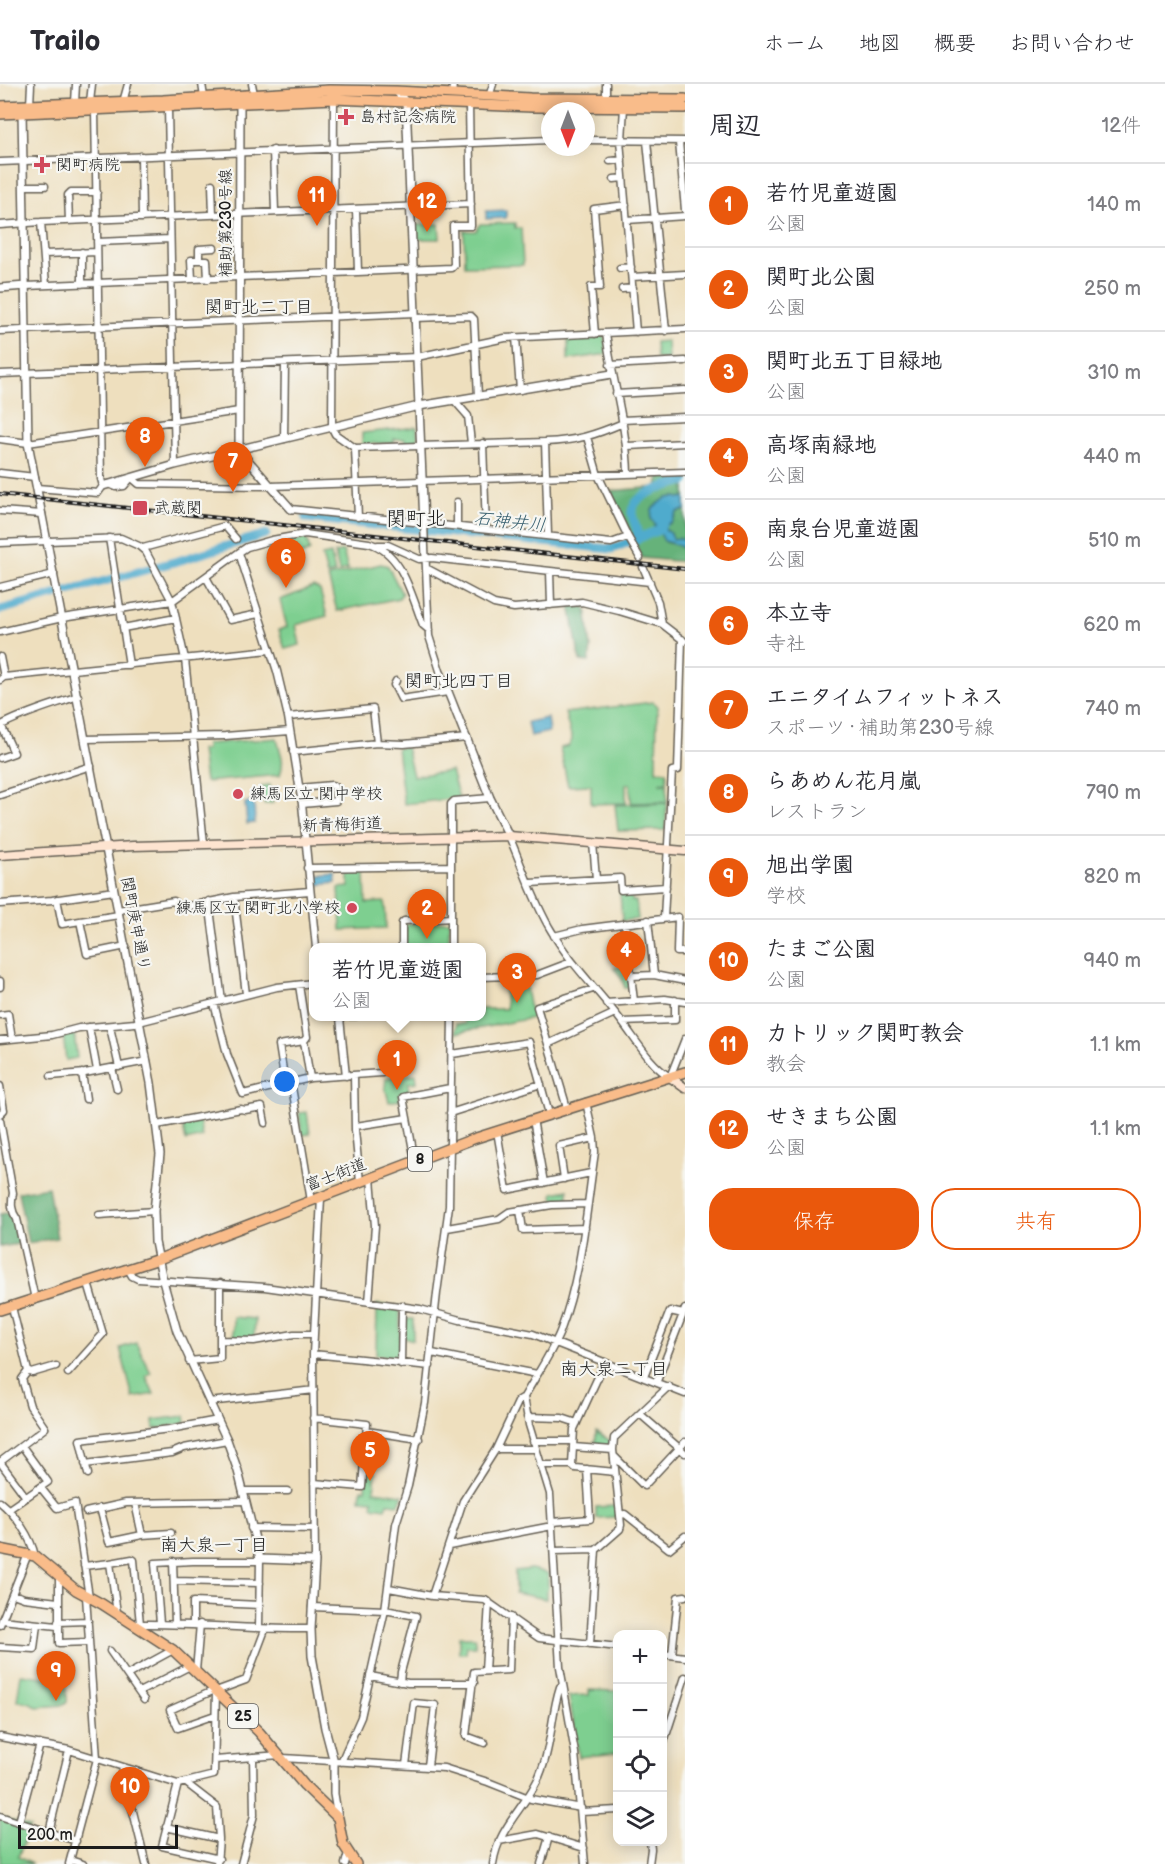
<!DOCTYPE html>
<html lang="ja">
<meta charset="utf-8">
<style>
:root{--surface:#fff;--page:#f7f7f7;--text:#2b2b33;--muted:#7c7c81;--line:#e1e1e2;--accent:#ea580c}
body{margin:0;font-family:"Balsamiq Sans","Klee One",sans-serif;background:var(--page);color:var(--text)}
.controls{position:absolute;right:18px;bottom:18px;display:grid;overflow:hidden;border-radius:12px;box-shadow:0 3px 15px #0003}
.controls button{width:54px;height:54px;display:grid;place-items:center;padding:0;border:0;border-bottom:2px solid var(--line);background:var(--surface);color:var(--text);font:30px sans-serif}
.compass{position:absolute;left:541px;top:18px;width:54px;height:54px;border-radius:50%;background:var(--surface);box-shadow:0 3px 15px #0003;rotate:180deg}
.scale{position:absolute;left:18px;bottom:15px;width:160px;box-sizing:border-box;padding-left:6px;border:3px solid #1c1c1c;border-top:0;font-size:16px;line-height:21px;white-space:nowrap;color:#1c1c1c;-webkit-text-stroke:4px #f6f6f2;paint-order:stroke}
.you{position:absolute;left:285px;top:998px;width:21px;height:21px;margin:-15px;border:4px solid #fff;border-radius:50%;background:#1a73e8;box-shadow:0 0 0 9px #1a73e833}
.badge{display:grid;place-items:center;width:39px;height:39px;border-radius:50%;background:var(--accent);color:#fff;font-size:20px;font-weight:700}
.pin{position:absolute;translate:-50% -50px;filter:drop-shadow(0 2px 3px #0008)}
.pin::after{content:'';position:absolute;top:32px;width:21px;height:18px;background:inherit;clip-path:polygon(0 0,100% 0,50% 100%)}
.popup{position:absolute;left:309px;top:859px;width:177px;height:78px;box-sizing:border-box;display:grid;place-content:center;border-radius:12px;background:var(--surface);filter:drop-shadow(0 2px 4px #0005);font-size:20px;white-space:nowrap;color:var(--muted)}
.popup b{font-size:22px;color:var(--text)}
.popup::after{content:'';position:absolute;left:50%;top:100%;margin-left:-12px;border:12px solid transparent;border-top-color:var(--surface)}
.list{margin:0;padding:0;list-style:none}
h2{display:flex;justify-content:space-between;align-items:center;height:78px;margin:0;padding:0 24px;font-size:26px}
h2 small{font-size:20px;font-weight:400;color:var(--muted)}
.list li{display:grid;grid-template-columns:39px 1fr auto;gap:18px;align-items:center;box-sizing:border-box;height:84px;padding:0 24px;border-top:2px solid var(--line)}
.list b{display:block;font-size:22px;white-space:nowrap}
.list p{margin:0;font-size:20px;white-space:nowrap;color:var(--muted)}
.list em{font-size:20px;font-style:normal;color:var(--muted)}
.actions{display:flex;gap:12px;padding:18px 24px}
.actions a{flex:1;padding:14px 0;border:2px solid var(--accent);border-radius:24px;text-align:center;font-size:21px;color:var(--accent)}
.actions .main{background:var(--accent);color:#fff}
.icon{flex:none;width:33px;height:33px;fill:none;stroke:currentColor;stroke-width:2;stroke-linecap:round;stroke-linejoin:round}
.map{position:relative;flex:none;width:685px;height:1780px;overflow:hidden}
header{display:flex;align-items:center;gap:36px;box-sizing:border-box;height:84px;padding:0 30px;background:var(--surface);border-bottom:2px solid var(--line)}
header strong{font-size:28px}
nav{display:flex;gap:33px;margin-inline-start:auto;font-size:21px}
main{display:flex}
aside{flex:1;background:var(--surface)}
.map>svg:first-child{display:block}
</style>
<header>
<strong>Trailo</strong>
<nav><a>ホーム</a><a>地図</a><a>概要</a><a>お問い合わせ</a></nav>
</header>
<main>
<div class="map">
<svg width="685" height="1780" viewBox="0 0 685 1780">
<rect width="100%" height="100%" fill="#f6f6f2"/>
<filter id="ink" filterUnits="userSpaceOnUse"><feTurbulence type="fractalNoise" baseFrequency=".0167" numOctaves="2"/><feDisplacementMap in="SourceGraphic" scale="12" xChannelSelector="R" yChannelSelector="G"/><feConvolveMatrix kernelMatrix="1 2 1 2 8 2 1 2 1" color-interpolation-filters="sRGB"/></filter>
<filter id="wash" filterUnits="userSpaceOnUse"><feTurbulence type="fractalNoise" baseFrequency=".008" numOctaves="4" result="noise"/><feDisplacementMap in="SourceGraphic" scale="24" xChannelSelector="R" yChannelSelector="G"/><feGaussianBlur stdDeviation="1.35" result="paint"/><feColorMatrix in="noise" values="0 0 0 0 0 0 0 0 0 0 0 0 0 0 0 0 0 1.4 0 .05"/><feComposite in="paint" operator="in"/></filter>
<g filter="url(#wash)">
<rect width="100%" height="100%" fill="#eedfbe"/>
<path fill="#7ecf90" stroke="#4d7656" stroke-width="1.5" d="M515 139V144H521L523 181 465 182 464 147H476L480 140Z
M439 140 440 155H415V141Z
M604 251 607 270 568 276V253Z
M667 257 668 275H656L655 258Z
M417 343 418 357 405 359V355H394V359L362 360V349Z
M306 454 310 467 282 479 275 459Z
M343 467 348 485 339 488 335 469Z
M331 470 335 489 327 491 322 472Z
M381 480 388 482 402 510 399 514 337 527 328 493Z
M313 503 320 506 327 532 296 541 300 561 285 565 279 546 287 543 280 516Z
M653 618 657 621 656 686 667 687V698L659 699H667V718L631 719 630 700H626V719L591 720V701L568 702 560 664 569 662 572 656 565 629Z
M277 654C279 668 286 674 280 691L205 698 201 666H206V660Z
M406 663 413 692 451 687 459 714 404 720 397 664Z
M270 701 273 719 264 720 262 702Z
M667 719 665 746 618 747 615 721Z
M349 788H365L366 819 385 818 386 844 341 846 339 804 349 803Z
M620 808H631L632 817H636L638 835 622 837Z
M449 837V863H405V840Z
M628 882 631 904H625L621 893 614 884Z
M524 893 530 926 535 925 538 933 455 949 456 940H465V933L481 932V925H506L504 894Z
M74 948 77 974 66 976 63 950Z
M416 990 417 998 408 999 409 1009 399 1011 400 1016 389 1018 385 1003 386 994Z
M307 1028 310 1050 302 1051 299 1029Z
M199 1035 202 1053 186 1057 182 1038Z
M568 1106V1118L554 1119 553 1109Z
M377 1220 400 1223V1268L397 1269 396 1273 376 1271Z
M233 1233 255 1235 254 1254H233Z
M404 1235H413V1256L403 1253Z
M136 1259 151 1289 146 1292 154 1310 133 1314 120 1264Z
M185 1332 186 1339 154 1345 153 1336Z
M596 1348 611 1357 610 1364 595 1363Z
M366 1388 376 1389 374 1407 403 1411 399 1420 388 1419 386 1424 372 1422 373 1416 360 1415 361 1405H365Z
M616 1422 617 1433 596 1434V1423Z
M531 1485 548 1489V1504L546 1507V1515L515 1509V1487Z
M459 1553H475V1562H467L466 1569H459Z
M21 1590 64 1596 66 1598 67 1618 64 1621 36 1623 31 1619 17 1616Z
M589 1606 617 1607V1669L579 1673 569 1612 589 1611Z
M0 1733 30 1743 18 1773 32 1780H0Z"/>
<path fill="#66b27a" stroke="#41674b" stroke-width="1.5" d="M659 392H685V413L680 414 674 413 655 439 666 458 680 462 685 467V478L642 474 610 407 657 403Z
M685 426V457L673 455 671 449 666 447 664 442 672 438 677 428Z
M570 521 586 523 591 564 589 578 580 577Z
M48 1103 57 1154 28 1159 18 1108Z
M7 1129 15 1135 20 1157 18 1160 0 1163V1130Z"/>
<path fill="#4fabcd" stroke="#366474" stroke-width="1.5" d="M506 126V134L486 135V127Z
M674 413 680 414 685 413V426L677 428 672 438 664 442 666 447 671 449 673 455 679 454 685 457V467L680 462 664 457 660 449 654 445 655 440 651 435 652 425 666 414Z
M547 634 549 648 530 652 527 638Z
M254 718 255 739 247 740 245 719Z
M335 790 336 799 316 801 315 792Z"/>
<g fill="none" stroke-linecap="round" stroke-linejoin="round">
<path stroke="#4fabcd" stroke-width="9" d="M306 434 611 465 659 446 663 439
M637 456C640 446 633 439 632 429 632 409 670 401 685 397
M0 526 181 476 266 450"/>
</g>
</g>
<g filter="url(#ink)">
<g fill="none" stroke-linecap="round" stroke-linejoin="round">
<defs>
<path id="minor" d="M202 0 204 13
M252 0 254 10
M452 11 453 0
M489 13 493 0
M334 15 332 344 335 350 355 364 545 358 548 451
M606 15V0
M90 18 92 0
M123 18 128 0
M75 19 76 0
M30 21 31 0
M168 24 175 381
M586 56 685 57
M620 56 636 248
M622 56 624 23
M647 57 666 247
M679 58 685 126
M273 66 275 128
M141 72 142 134
M610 77 622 76
M0 78 550 56
M614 95 623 94
M212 100 213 131
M24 102H45
M356 125 358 188
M627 136 685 132
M69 137 68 111 71 108H97
M41 138 46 201
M0 141 41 138 471 120
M97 158 170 155
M82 168V200
M44 170 97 168
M199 176V165L214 164
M620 184 631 183
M632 193 685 190
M192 195 191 176H207L208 195
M26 202 451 184 454 181 453 142H471L469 20
M622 205 633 204
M415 234 471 232 474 235 478 312
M0 247 415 229
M606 249C612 296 627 342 628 390
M595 250 591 203H600L594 125 626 121
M516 253 520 306
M610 281 685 277
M0 290 417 273 505 254 685 245
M616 310 685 306
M454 316 468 332 471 359
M622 336 685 333
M0 355 28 359 239 327
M284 355 285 279
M545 358C576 357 595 351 623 339
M483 359 486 445
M628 362 685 359
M355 364 358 433
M0 389 35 393
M132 394 139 400 271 402 685 388
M109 400 116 403 124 402 130 395
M37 404 98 409 103 402 101 395 95 26
M457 418V442
M291 425 611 459 628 453 598 391 587 353
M0 427 42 430
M424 440 429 552 441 590
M628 453 640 474
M109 454 129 581
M0 459 121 454 139 462 146 468 172 517 185 575 204 760
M378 461H388L419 475 432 474 650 498
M143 464 225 442 236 455
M239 469 277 587 288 633 302 720 316 864
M643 483 658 518 662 540
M426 484 494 520 514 524 582 518 619 527 662 540 684 557
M550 487 551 521
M206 493 230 536 258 530
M0 503 54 490
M123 544 176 534
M0 548 62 534 172 517 241 467 247 463 272 456 305 450 369 459C403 469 411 511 423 541L429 546
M0 573 4 593
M0 596 4 593 270 566
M396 597 394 601 401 615 448 608
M288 633 373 625 377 659
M0 642C23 629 53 621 78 612
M86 655 225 652 290 647
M293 668 377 659 404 660 467 654
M0 674 14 669 1 641
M299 704 332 701 335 702 336 717 302 720
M0 711 91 682
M509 752C522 782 535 821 552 848 572 882 599 907 622 938 636 956 650 981 670 993L685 955
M593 759 596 795
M307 784 451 782
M530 799 620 794 621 806 666 803
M234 813 246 910
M57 815 62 840 80 837 87 870 126 862
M209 817 222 917
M0 820 52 816 114 807
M118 826 174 817 179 824 234 813 310 807
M664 834 672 687 678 686 682 555
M648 836 654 891
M80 837 119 831
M625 839 634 917
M554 852 582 845 678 833 677 868H685
M402 864V839L404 837 451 834
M451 864V720L454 717 490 714
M632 892 654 891 685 897
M481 893 537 891 571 878
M0 897V903
M299 901 307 953 304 957
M214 919 227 970 243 1010 310 994 382 989
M606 919 665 915 685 918
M0 931 8 930 12 955
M334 932H356
M340 934 346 992
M622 938 675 936V916
M89 943 97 986
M110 943 119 983
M0 956 52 951 79 944 135 939 277 903 313 899
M548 960 537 923 593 905
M452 970 529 958 549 1030
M112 984 117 1005
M82 989 86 1015
M354 991 355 1046 360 1098
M51 992 85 989 147 977
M291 997 311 1117
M285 999 279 961 304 957 310 994
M0 1002 4 1026 0 1030
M567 1024 548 960 615 929
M450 1029 541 1000
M407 1034 415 1077
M533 1035 544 1099
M0 1036 13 1109C11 1119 11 1127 17 1135L35 1215
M157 1041 241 1025 245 1026 262 1023 265 1039
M356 1042 407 1034 403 1013 450 1004
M497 1047 507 1106 591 1089
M564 1095 559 1062 594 1054
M520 1126 523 1146 585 1144
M99 1131 154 1127
M447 1144 499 1135 509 1128 552 1121 588 1120
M128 1185 132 1192 138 1195 265 1203 420 1225 460 1236 533 1250 685 1310
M369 1218 375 1142 371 1094
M220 1256 254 1257 294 1250H314
M432 1269 537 1290
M313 1270 430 1282
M189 1277 220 1274V1199
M401 1280 402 1221
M28 1287 32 1289 56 1282
M68 1289 103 1250 88 1199
M644 1293 670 1227 683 1230
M657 1297 685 1225
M524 1313 529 1341 550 1410 560 1583 575 1669 585 1780
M209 1318 314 1306
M640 1330 685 1369
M527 1333 562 1334 577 1339
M313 1334 367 1340 362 1403 314 1399
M367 1347 419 1355
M533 1357H573
M573 1363 613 1366
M496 1365H536
M614 1372 644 1402 685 1358
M0 1378 45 1344 30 1322 22 1295 28 1287 12 1223
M0 1378 26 1413
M85 1380 172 1369 184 1364 227 1356
M540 1381H572L575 1384 615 1388
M572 1381 574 1345 605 1278
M88 1390 80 1356 170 1345 218 1336
M41 1404 57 1424 75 1419 89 1513
M243 1407H288
M0 1418C15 1430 31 1453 35 1472
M135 1419 142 1451 171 1449
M100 1424 109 1458 142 1451
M9 1425 48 1398 22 1362
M86 1428 126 1419 245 1417
M620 1431 625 1430 669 1465 685 1452
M552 1438 590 1435 587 1385
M251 1444 315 1445
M449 1462 552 1442
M596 1466 620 1445 621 1441 613 1366 614 1354 669 1302
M554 1467 596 1466 590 1560
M173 1477 175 1539
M315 1477 313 1270 321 1114
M84 1482 110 1479
M59 1493V1559L89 1558
M175 1497 260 1499
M389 1504 432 1512 485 1516 539 1554 618 1563
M13 1510 24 1514 58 1518
M432 1512 463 1417 496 1365 519 1316 524 1313C536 1292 551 1270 560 1248 582 1190 586 1128 595 1068L594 1054 586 1018
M312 1523 385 1526 416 1532 401 1588 400 1598
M117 1529 110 1479 132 1475 134 1476 140 1540
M2 1536 57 1542
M58 1538 88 1537
M160 1539 155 1479 193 1477H260
M193 1540V1518L260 1521
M0 1541 28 1470
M137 1542 140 1540C197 1539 254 1546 311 1545
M259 1544 260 1475
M0 1563 34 1565 37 1540
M110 1567 144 1616
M662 1570 685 1573
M672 1571 678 1513 685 1512
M196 1587 200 1540
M485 1587 489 1518
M127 1591 173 1566
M370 1592 408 1599H474
M215 1606 170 1626 178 1644 215 1631
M139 1608 190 1582
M0 1653 69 1666 178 1700 214 1691 216 1607 246 1596 265 1546
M485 1659 466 1652 474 1588 509 1586 511 1533
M662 1664 685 1593
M283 1674 444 1684 488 1698 531 1715 581 1724
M215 1676 280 1671
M341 1678 361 1633 385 1526 396 1440 408 1402 425 1319 437 1209 449 1122 452 932
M406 1681 414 1619 435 1621 428 1682
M122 1683 146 1780
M186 1699 217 1723 219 1755 217 1780
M178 1700 162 1762 219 1775
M581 1728 618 1726
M0 1732 76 1757
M19 1738 40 1660
M166 1743 219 1755
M49 1748 69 1666
M499 1757 538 1750 584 1764
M70 1776 83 1780
M69 1780 97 1675 86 1512
M241 1780 254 1731 253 1673
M345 1780 348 1769
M493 1780C498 1741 531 1719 542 1685 552 1659 551 1630 560 1603L563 1601
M541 1780 549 1753
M649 1780 651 1765 650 1758"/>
<path id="tertiary" d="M396 7 406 18 424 440
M240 17 239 366 291 425
M22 27 28 359 151 999 160 1070 154 1127 155 1158 163 1197 177 1247 227 1356 238 1387 260 1475 315 1477 311 1545 312 1572 325 1644 334 1678V1710L338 1734
M0 204 26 202
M103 402 175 381 419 322 612 290
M441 590 490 714 509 752"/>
<path id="secondary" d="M0 771 133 762 509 752 685 767
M670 993 685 1004"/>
<path id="primary" d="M0 22 163 16 329 6 396 7 530 14 685 15
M0 30 334 15 532 23 685 24
M0 1226 159 1175 473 1055 685 988
M0 1465 35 1472 76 1506 102 1520 173 1566 259 1648 304 1701 338 1734 343 1760 356 1780"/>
</defs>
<use href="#minor" stroke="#666055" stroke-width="9"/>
<use href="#tertiary" stroke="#666055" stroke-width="10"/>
<use href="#secondary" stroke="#666055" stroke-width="11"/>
<use href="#primary" stroke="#666055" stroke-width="12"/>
<use href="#minor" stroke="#fff" stroke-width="6"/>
<use href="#tertiary" stroke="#fff" stroke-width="7"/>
<use href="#secondary" stroke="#fde4d0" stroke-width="8"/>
<use href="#primary" stroke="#f9bc8a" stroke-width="9"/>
<defs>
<path id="rail" d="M0 410 685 485"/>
</defs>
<use href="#rail" stroke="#1c1c1c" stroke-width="4"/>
<use href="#rail" stroke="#f6f6f2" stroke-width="1.5" stroke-dasharray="4.5" stroke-linecap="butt"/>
</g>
</g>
<g fill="#d1495b" stroke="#f6f6f2" stroke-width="2">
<path d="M343 24h6v6h6v6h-6v6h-6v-6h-6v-6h6z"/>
<path d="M39 72h6v6h6v6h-6v6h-6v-6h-6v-6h6z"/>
<rect x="132" y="416" width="16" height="16" rx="3"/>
<circle cx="238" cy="710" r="6"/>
<circle cx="352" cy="824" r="6"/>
</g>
<g text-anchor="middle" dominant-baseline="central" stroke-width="4.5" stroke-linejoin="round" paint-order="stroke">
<g fill="#f6f6f2" stroke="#5d5d5c" stroke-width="1.5">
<rect x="408" y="1063" width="24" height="24" rx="4.5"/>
<rect x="228" y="1620" width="30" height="24" rx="4.5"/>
</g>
<g font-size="15" font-weight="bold" fill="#1c1c1c">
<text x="420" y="1075">8</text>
<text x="243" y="1632">25</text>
</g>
<g font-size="16" fill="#1c1c1c" stroke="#f6f6f2" text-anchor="start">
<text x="360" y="33">島村記念病院</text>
<text x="56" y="81">関町病院</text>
<text x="154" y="424">武蔵関</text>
<text x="250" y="710">練馬区立 関中学校</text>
<text x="340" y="824" text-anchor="end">練馬区立 関町北小学校</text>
</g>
<g font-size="16" fill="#1c1c1c" stroke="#f6f6f2">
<text transform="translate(226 139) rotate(-90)">補助第230号線</text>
<text transform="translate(342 741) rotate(-2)">新青梅街道</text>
<text transform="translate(135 840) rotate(79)">関町庚申通り</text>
<text transform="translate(336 1091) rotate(-21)">富士街道</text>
</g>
<g font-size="18" fill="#1c1c1c" stroke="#f6f6f2">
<text x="259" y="223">関町北二丁目</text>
<text x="459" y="597">関町北四丁目</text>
<text x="614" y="1285">南大泉二丁目</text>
<text x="214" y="1461">南大泉一丁目</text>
</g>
<g font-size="18" font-style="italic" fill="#335c6c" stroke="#f6f6f2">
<text transform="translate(510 438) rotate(6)">石神井川</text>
</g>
<g font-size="20" fill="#1c1c1c" stroke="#f6f6f2">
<text x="416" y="435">関町北</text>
</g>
</g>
</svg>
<div class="controls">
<button>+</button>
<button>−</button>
<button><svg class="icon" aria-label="locate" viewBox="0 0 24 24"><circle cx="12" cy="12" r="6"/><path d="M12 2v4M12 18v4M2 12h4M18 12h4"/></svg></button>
<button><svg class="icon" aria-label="layers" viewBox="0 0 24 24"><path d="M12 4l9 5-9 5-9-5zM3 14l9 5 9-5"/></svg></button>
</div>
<svg class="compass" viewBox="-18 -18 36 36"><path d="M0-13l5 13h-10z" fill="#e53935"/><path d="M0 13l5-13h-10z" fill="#7c7c81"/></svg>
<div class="scale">200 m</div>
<div class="you"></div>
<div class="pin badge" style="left:397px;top:1006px">1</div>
<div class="popup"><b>若竹児童遊園</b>公園</div>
<div class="pin badge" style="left:427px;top:855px">2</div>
<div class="pin badge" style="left:517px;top:919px">3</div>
<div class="pin badge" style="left:626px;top:897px">4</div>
<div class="pin badge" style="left:370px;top:1397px">5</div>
<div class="pin badge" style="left:286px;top:504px">6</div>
<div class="pin badge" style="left:233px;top:408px">7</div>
<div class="pin badge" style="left:145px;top:383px">8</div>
<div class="pin badge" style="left:56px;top:1617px">9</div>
<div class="pin badge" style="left:130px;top:1733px">10</div>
<div class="pin badge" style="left:317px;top:142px">11</div>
<div class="pin badge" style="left:427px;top:148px">12</div>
</div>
<aside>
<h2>周辺<small>12件</small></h2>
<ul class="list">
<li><span class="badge">1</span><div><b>若竹児童遊園</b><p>公園</p></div><em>140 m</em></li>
<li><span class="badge">2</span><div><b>関町北公園</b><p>公園</p></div><em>250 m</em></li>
<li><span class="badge">3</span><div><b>関町北五丁目緑地</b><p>公園</p></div><em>310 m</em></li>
<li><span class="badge">4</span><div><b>高塚南緑地</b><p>公園</p></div><em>440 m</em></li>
<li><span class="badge">5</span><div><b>南泉台児童遊園</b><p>公園</p></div><em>510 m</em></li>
<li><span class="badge">6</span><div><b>本立寺</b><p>寺社</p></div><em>620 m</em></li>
<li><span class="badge">7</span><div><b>エニタイムフィットネス</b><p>スポーツ · 補助第230号線</p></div><em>740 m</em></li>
<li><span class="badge">8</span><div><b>らあめん花月嵐</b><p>レストラン</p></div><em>790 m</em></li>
<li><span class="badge">9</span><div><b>旭出学園</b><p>学校</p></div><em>820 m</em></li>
<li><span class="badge">10</span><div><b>たまご公園</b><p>公園</p></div><em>940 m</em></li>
<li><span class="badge">11</span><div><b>カトリック関町教会</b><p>教会</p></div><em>1.1 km</em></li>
<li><span class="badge">12</span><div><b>せきまち公園</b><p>公園</p></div><em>1.1 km</em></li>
</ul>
<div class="actions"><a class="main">保存</a><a>共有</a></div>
</aside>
</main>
